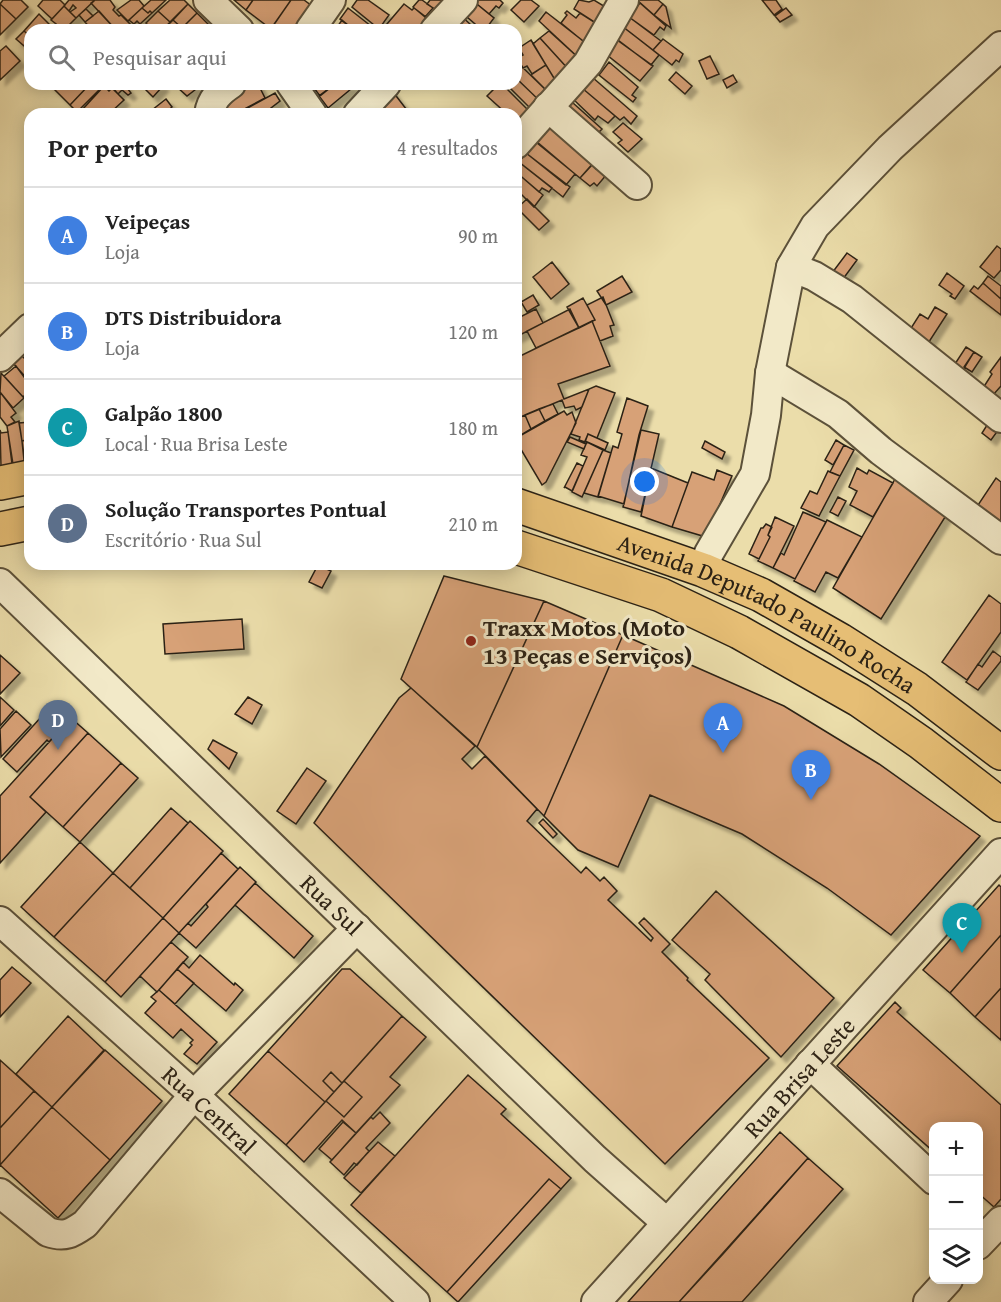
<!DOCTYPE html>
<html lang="pt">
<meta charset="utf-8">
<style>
:root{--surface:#fff;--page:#f6f6f6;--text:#222;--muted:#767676;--line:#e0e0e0;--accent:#8f2418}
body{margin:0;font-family:"Gentium Book Plus",serif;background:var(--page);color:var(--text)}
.controls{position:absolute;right:18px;bottom:18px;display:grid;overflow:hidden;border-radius:12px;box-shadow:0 3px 15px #0003}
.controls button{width:54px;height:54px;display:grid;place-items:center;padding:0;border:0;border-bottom:2px solid var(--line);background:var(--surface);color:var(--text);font:30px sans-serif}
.you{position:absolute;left:645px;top:482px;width:21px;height:21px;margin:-15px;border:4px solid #fff;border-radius:50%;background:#1a73e8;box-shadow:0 0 0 9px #1a73e833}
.badge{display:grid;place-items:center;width:39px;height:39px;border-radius:50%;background:var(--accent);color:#fff;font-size:20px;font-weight:700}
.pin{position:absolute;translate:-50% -50px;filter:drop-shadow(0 2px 3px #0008)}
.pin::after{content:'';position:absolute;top:32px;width:21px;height:18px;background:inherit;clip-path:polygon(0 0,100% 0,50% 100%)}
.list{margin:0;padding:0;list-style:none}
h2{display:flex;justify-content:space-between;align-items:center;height:78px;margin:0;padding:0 24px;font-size:26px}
h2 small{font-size:20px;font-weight:400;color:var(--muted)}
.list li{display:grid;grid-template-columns:39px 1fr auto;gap:18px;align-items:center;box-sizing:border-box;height:96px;padding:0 24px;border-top:2px solid var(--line)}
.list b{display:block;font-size:22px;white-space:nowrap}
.list p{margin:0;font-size:20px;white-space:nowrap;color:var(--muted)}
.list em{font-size:20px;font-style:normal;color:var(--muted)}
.icon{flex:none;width:33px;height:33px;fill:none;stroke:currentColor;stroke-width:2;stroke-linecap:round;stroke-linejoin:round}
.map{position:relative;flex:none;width:1001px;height:1302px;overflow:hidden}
.search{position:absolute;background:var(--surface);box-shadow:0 3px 15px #0003;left:24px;top:24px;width:498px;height:66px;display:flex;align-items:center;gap:15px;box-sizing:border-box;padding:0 21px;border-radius:18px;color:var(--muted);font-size:22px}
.panel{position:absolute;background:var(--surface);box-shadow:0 3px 15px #0003;left:24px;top:108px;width:498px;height:462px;border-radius:18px}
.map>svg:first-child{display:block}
</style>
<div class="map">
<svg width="1001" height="1302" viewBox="0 0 1001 1302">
<defs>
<filter id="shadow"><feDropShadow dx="5.5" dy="5.5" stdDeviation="1.5" flood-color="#0004"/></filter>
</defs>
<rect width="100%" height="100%" fill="#ebddaa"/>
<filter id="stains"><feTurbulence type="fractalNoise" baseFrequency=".00333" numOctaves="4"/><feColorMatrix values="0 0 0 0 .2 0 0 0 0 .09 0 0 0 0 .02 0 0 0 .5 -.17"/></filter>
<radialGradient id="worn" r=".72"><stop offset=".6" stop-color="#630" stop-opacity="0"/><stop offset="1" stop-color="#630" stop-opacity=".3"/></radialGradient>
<path fill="#d7a177" stroke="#2c2215" stroke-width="1.5" filter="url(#shadow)" d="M3 0H21L28 7 16 19 0 4Z
M60 0 65 5 52 19 38 6 43 0Z
M69 0H95L76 18 70 12 76 8 73 5 69 11 64 6Z
M95 0H110L115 7 113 10 119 16 121 15 130 24 128 28 130 30H116L91 3Z
M131 0H139L144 6 128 21 117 10Z
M151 0H166L152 13 150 11 148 13 142 8Z
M170 0H184L188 4 170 22 158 11Z
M234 0H253L246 10Z
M253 0H291L271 29 246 10Z
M291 0H304L312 6 299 30H270Z
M357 0H368L389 15 379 29 352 7Z
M419 0H422L433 8 425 17 413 7Z
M430 0H451L431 21 425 17 433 8 427 4Z
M472 0H500L503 3 499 8 496 6 489 14Z
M472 0 494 18 485 30H482L459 10Z
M521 0H531L539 6 524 22 511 10Z
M579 0 589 2 594 0 612 11 602 27 574 9Z
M637 0H658L663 4 654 15Z
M762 0H776L782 9 774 15Z
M640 3 666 26 664 30 660 27 654 35 629 17Z
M0 4 16 19 0 35Z
M188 4 197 13 182 28 173 20Z
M404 4 412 10 414 8 431 21 424 30H394L387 24Z
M663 4 666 7 671 28 654 15Z
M64 6 76 18 64 30 51 20Z
M142 8 148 13 150 11 152 13 140 24 137 21 134 24 129 20Z
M348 8 376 30H354L340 19Z
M786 8 792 15 780 22 775 16Z
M86 9 93 16 85 22 79 15Z
M99 11 107 20 116 30H92L85 22Z
M158 11 170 22 163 30H153L146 23Z
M567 11 576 18 580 13 602 27 589 46 561 23 567 15 565 13Z
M457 12 471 25 466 30H453Z
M546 12 592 48 582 61 539 21Z
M197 13 214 30H180Z
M39 14 54 29 30 30V36L24 31Z
M629 17 661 41 653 50 622 26Z
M173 20 182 28 180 30H163Z
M342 20 354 30H335Z
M622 26 659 55 651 65 614 37Z
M24 31 30 36V51L16 39Z
M549 31 582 61 570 71 540 38Z
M540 38 570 71 557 83 533 44Z
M663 39 683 54 679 62 676 60 672 65 653 50Z
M531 40 546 65 532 74 527 66 523 68 517 58 523 55 519 48Z
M617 40 653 66 640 81 607 55Z
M6 46 20 61 0 80V51Z
M710 56 719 74 707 79 699 61Z
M516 61 552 96 544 105 516 78Z
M609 62 638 87 632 95 636 98 633 102 599 75Z
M546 65 557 83 546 90 531 75Z
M676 72 692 86 685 94 669 80Z
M733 75 737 82 727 88 723 80Z
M592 77 637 116 631 124 624 117 620 120 582 88Z
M516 78 544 105 536 114 506 84H516Z
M49 84H66L70 88 73 84H90L70 105Z
M90 84H105L77 112 70 105Z
M117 84H124L131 93 128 95 122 90 118 94 113 88Z
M148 84H161L163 86 153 97 144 88Z
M181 84H198L200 86 187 96 177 87Z
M243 84H258L265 98 235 114H225L220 97Z
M311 84H335L320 96Z
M335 84H357L328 108 319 96Z
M499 84H502L534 116 526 126 516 119V114H507L487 96Z
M104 86 109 91 112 88 124 100 109 114H86L82 110Z
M390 88 410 114H384L374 104Z
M582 88 615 116 608 123 598 116 595 120 573 99Z
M275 93 280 101 263 114H244L242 111Z
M166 99 172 107 164 114H147Z
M570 103H573L602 129 593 138 568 106Z
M623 123 642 139 628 152 618 143 622 140 613 132Z
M553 124 595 161 580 178 537 143Z
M536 141 575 174 566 185 526 153Z
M526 153 570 187 563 197 519 162Z
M519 162 552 188 549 192 542 188 539 192 516 172V166Z
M592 165 596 169 598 166 607 174 597 186 594 183 590 186 580 178Z
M516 172 543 195 534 207 516 189Z
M527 199 549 221 539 230 517 208Z
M997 246 1001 249V270L994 278 980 267Z
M847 253 857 260 843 279 832 273Z
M552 262 569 284 551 299 533 277Z
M947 273 964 286 955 299 950 296 952 294 939 285Z
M622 276 632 292 606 305 597 291Z
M988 276 1001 286V299L983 283Z
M983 283 1001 299V315L970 291 974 286 978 289Z
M533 295 539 305 527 312 521 302Z
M603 297 614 325 610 326 613 336 600 341 592 321 595 320 587 305Z
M583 298 595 320 579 328 567 307Z
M935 307 947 314 925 348 906 336 920 314 928 319Z
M536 309 543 323 516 337V319Z
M570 309 579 328 536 348 527 331Z
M592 321 610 366 558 384 564 399 589 389 582 407 576 410 574 406 565 408 562 400 516 419V358Z
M966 347 974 352 960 375 951 370Z
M974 352 982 357 972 372 964 367Z
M22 356 30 364V382L13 363Z
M1001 357V386L993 395 983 388 992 374 990 372Z
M16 366 30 385V390L23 397 4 376Z
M1 373 24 398 13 408 0 392Z
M596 386 615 393 597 438 588 434 585 442 579 440 580 437 571 434 589 389Z
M0 392 16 413 11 417 15 422 7 426 0 417Z
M627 398 648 406 639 435 624 504 598 496 613 446 618 448 622 434 617 432Z
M553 404 558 414 545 421 539 409Z
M539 409 545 421 531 429 525 415Z
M564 411 567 415 572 412 576 423 546 482 542 485 516 441V438Z
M525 415 531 429 516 438V419Z
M19 421 25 462 13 464 7 426Z
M30 422V439L22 441 19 423Z
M989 422 999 429 991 440 982 433Z
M0 430 1 433 8 432 12 464 1 466Z
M641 430 659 434 641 512 623 507Z
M588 434 608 443 605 450 585 441Z
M570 437 586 444 584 449 567 442Z
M30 439V459L24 460 22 441Z
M836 440 844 445 833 465 825 460Z
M705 441 725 452 722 459 702 448Z
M587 442 603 450 582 497 572 492 587 457 581 455Z
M844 445 854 450 840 476 830 472Z
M603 450 611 453 598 497 584 493Z
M577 463 583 466 572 491 565 487 564 488Z
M651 468 688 483 672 527 641 516Z
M857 468 867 474 869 470 893 483 873 517 850 505 857 491 849 487Z
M717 470 732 476 706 537 672 527 692 472 714 480Z
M828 471 840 476 819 516 801 508 810 491 817 494Z
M996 478 1001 482V523L978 505Z
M895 479 947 514 881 619 833 588Z
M838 497 846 501 838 516 830 512Z
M803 512 826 522 795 579 773 568 781 553 784 555Z
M775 517 794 526 773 568 758 561 770 537 768 535Z
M827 520 862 537 838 578 826 572 815 592 794 581Z
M766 524 772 527 768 535 770 537 759 559 749 554 761 528H763Z
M318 565 331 571 322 588 309 582Z
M444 576 544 601 477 747 401 679Z
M989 595 1001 604V632L967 680 942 662Z
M544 601 623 635 544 816 477 747Z
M242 619 244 649 165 654 163 624Z
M623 635 784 706 879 764 980 836 891 935 827 888 742 834 650 795 618 867 578 850 544 816Z
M993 651 1001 657V661L978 690 966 682 978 664 982 667Z
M0 655 20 673 0 694Z
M411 688 475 746 462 759 472 769 485 756 537 809 527 821 581 873 586 867 600 881 604 877 617 891 608 900 651 941 653 938 639 923 644 918 670 944 662 952 688 978 687 980 769 1058 665 1164 314 823 399 698Z
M0 697 14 710 0 726Z
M248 697 262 705 252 724 235 714Z
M16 711 31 725 1 757 0 729Z
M42 716 59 731 49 742 47 740 17 772 3 759Z
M71 718 88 733 30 797 46 812 0 863V796Z
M88 733 121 763 63 827 30 797Z
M213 740 237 753 229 769 208 749Z
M121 763 138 778 80 842 63 827Z
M307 768 326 781 296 824 277 811Z
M171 808 188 823 130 888 113 873Z
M543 819 557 834 553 838 539 823Z
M190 821 223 851 163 918 130 888Z
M80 842 113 873 54 937 21 907Z
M221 853 238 869 179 933 163 918Z
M240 867 256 882 196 948 179 933 188 923 191 926 208 907 206 904Z
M113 873 163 918 105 982 54 937Z
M255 883 313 936 294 958 235 905Z
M999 885 1001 887V935L950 993 923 970Z
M716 891 834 998 781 1057 705 980 710 974 672 940Z
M163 918 179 933 121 997 105 982Z
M1001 935V988L975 1017 950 993Z
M171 942 188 957 157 992 140 976Z
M200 955 234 985 235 983 243 990 226 1011 177 969 183 962 189 968Z
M12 967 31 983 0 1017V980Z
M177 969 194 983 175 1004 159 990Z
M342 969H350L402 1016 342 1083 331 1072 323 1081 334 1092 325 1102 268 1051Z
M1001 988V1040L975 1017Z
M159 990 217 1042 197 1064 184 1054 192 1045 190 1043 193 1040 181 1029 173 1038 145 1013 156 1001 151 997Z
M895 1002 901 1008 897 1012 1001 1105V1199L994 1207 978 1193V1126H934V1152L837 1066Z
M68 1016 104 1050 52 1107 16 1074Z
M402 1016 426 1037 390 1077 400 1085 356 1133 342 1120 304 1162 286 1145 326 1101 344 1117 362 1097 344 1081Z
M105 1050 162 1101 110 1160 52 1107Z
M268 1051 325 1102 286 1145 229 1094Z
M0 1060 34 1091 0 1128Z
M331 1072 342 1083 334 1092 323 1081Z
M468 1075 506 1109 501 1114 571 1178 561 1189 549 1179 447 1292 351 1205Z
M344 1081 362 1097 344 1117 326 1101Z
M34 1091 52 1107 0 1165V1128Z
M52 1107 110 1160 58 1218 0 1165Z
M380 1112 390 1123 366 1148 369 1151 357 1165 354 1163 344 1175 330 1162 371 1117 373 1119Z
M343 1122 356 1133 332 1160 319 1149Z
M780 1132 808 1158 723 1254 679 1302H628Z
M378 1142 395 1156 361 1193 344 1178Z
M808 1158 843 1189 742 1302H679Z
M549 1179 561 1189 458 1302 447 1292Z"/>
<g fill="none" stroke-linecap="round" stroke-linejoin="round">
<defs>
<g id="minor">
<path d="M208 0 239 30"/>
<path d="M310 30 331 0"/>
<path d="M435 30 463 0"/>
<path d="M291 84 312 114"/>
<path d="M548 107 637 185"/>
<path d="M209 114C211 100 219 92 231 84"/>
<path d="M358 114 386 84"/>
<path d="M516 144 588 63 624 0"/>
<path d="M791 267 814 276 852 299 1001 418"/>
<path d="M0 357 30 328"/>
<path d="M770 373 838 414 881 451 1001 540"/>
<path d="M703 570 709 553 755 474 766 415 770 373 791 267 815 226 890 148 1001 46"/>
<path id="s1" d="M0 583 595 1159 667 1223"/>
<path id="s2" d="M0 921 194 1095 415 1302"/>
<path d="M810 1064 934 1180"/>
<path d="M0 1193 48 1232C65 1238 72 1233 85 1224L194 1095 357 928"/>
<path d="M978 1245 1001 1221"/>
<path id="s3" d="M596 1302 1001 853"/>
<path d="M928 1302 948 1280"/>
</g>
<g id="major">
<path d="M0 483 30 477"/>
<path id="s4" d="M516 505 703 570 761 595 840 640 917 689 1001 753"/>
<path d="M0 529 30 523"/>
<path d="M516 547 661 595 739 632 859 700 921 743 1001 805"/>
</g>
</defs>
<use href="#minor" stroke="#5c513a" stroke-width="32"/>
<use href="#major" stroke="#2c2215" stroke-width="36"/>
<use href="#minor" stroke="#f2e9c8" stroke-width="28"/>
<use href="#major" stroke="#e6be75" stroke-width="33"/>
</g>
<circle fill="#8f2418" stroke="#f2e9c8" stroke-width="2" cx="471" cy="641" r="6"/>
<g text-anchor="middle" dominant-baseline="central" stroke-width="6" stroke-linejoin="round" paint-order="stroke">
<g font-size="24" fill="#2c2215" stroke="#f2e9c8">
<text stroke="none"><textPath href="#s4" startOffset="274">Avenida Deputado Paulino Rocha</textPath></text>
<text stroke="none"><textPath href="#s1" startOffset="462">Rua Sul</textPath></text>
<text stroke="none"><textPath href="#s3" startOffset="303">Rua Brisa Leste</textPath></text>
<text stroke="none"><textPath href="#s2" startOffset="282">Rua Central</textPath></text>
</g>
<g font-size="24" font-weight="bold" fill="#2c2215" stroke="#f2e9c8" text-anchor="start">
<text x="483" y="627">Traxx Motos (Moto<tspan x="483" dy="28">13 Peças e Serviços)</tspan></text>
</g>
</g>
<rect width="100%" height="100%" filter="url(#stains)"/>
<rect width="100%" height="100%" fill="url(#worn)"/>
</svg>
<div class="controls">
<button>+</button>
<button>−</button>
<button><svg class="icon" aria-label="layers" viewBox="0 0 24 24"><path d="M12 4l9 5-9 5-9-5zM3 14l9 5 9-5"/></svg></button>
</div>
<div class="you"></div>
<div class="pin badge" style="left:723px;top:753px;background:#3f7fe0">A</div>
<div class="pin badge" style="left:811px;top:800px;background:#3f7fe0">B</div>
<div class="pin badge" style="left:962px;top:953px;background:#0f9aa8">C</div>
<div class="pin badge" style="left:58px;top:750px;background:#5c6f8a">D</div>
<div class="search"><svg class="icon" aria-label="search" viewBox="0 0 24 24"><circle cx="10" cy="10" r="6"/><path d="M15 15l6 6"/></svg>Pesquisar aqui</div>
<section class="panel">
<h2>Por perto<small>4 resultados</small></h2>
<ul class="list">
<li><span class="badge" style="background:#3f7fe0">A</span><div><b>Veipeças</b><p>Loja</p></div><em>90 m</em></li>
<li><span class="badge" style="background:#3f7fe0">B</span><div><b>DTS Distribuidora</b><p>Loja</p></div><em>120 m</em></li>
<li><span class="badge" style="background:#0f9aa8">C</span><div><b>Galpão 1800</b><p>Local · Rua Brisa Leste</p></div><em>180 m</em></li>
<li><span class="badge" style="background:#5c6f8a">D</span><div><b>Solução Transportes Pontual</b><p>Escritório · Rua Sul</p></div><em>210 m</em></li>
</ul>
</section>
</div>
